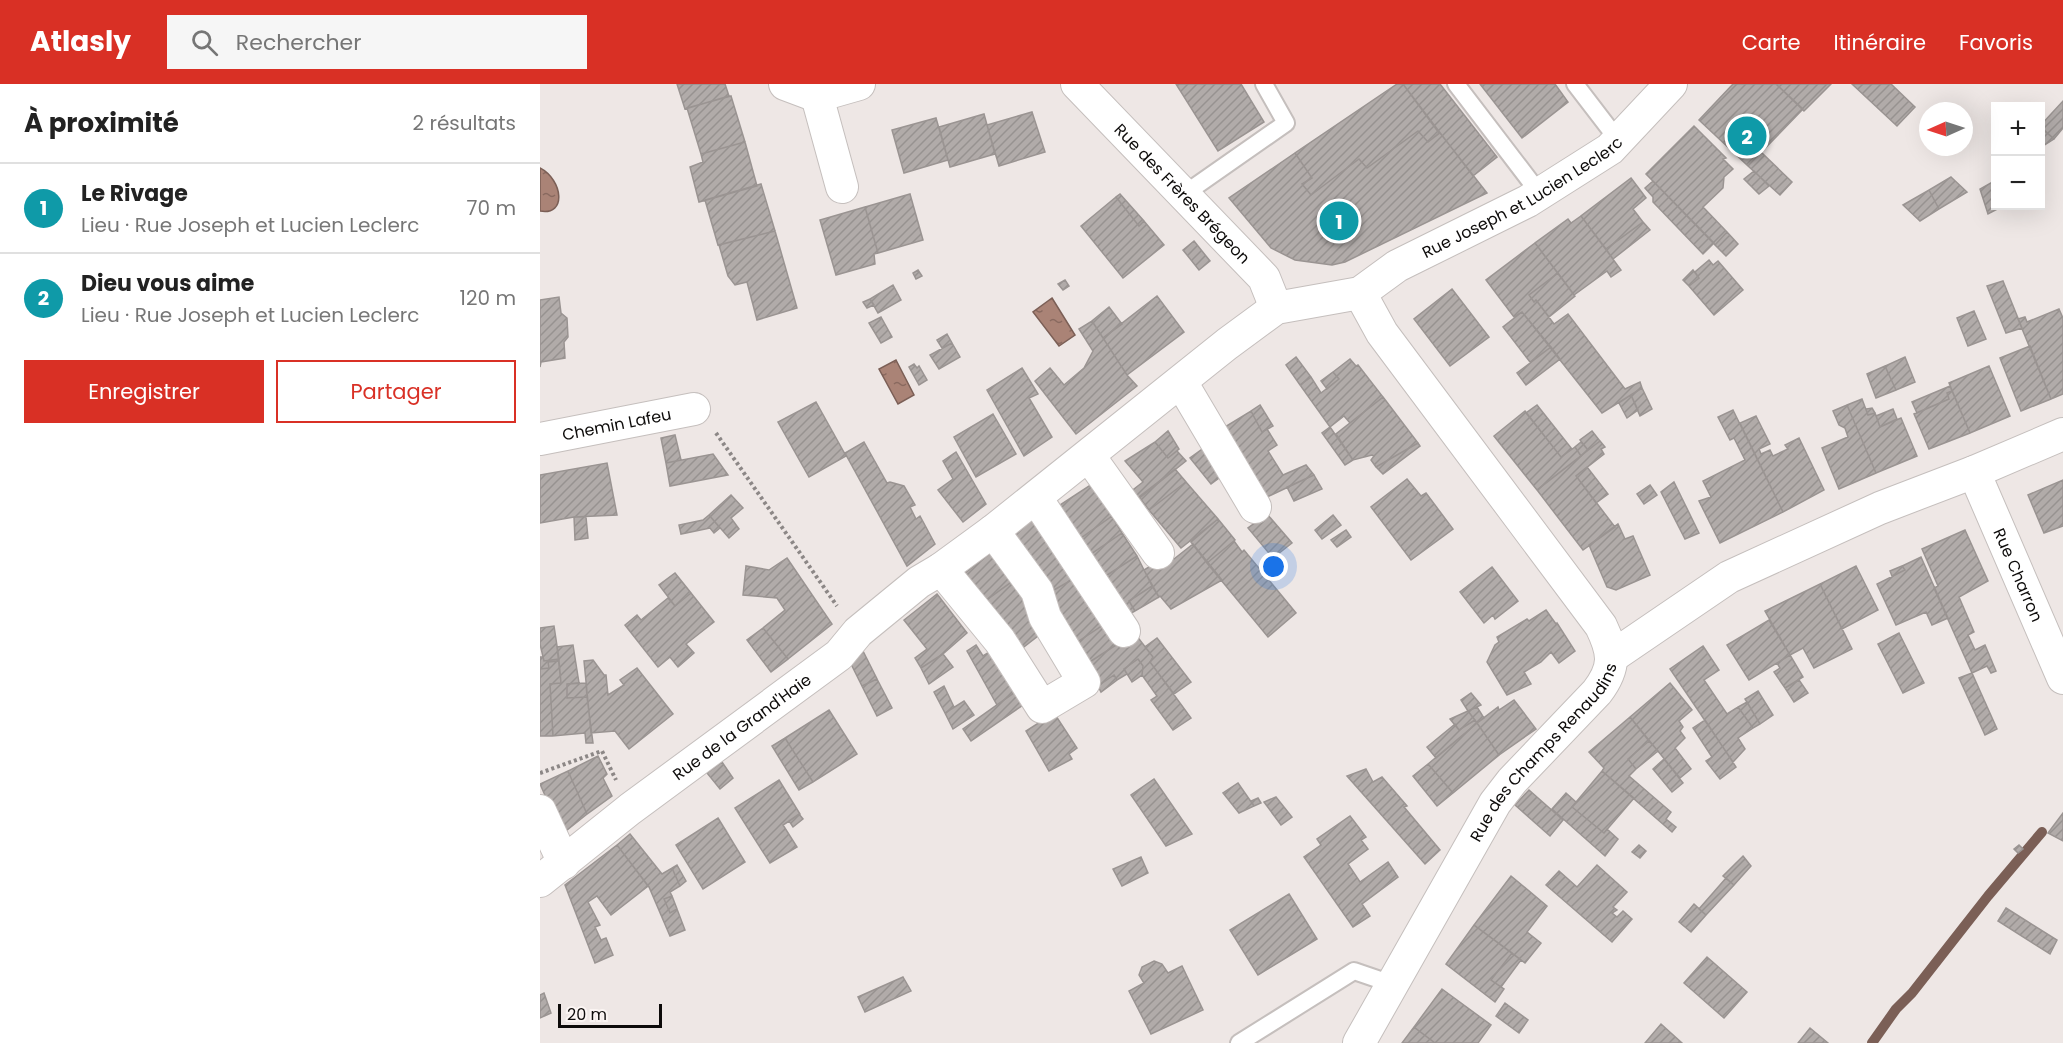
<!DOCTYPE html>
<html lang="fr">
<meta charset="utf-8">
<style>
:root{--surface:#fff;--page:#f6f6f6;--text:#222;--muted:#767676;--line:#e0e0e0;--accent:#d93025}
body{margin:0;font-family:Poppins,sans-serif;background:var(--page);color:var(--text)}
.controls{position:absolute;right:18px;top:18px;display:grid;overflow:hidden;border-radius:0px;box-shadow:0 6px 24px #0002}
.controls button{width:54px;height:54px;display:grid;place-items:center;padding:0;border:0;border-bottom:2px solid var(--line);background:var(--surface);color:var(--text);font:30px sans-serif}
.compass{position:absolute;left:1379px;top:18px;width:54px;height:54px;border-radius:50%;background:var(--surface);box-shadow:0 6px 24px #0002;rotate:267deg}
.scale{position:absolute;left:18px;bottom:15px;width:104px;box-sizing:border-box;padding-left:6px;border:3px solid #0d0b0a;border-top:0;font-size:16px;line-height:21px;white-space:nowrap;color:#0d0b0a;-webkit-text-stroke:4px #fbf5f3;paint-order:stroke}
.you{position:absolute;left:734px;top:483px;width:21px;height:21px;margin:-15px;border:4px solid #fff;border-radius:50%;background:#1a73e8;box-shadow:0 0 0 9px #1a73e833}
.badge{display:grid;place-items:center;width:39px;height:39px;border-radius:50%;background:var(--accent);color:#fff;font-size:20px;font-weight:700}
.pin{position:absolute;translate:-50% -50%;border:3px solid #fff;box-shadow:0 2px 6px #0006}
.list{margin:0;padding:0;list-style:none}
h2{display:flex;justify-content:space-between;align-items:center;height:78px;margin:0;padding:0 24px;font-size:26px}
h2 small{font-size:20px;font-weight:400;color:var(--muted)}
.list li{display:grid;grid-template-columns:39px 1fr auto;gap:18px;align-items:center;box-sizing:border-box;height:90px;padding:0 24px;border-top:2px solid var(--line)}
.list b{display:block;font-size:22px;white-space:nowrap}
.list p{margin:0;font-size:20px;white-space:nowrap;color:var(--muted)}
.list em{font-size:20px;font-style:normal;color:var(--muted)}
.actions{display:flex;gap:12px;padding:18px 24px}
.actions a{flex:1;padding:14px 0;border:2px solid var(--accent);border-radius:0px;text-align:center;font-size:21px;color:var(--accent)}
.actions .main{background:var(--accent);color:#fff}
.icon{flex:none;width:33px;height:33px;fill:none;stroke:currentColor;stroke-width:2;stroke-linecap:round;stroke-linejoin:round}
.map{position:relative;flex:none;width:1523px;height:959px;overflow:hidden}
header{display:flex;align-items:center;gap:36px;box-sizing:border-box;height:84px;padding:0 30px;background:var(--accent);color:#fff}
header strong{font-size:28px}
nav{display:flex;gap:33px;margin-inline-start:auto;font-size:21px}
.search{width:420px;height:54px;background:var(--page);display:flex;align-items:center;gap:15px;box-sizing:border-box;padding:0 21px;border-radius:0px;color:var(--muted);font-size:22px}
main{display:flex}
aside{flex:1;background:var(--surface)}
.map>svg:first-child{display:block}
</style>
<header>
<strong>Atlasly</strong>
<div class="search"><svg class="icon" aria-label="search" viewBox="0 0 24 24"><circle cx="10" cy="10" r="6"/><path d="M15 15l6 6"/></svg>Rechercher</div>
<nav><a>Carte</a><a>Itinéraire</a><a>Favoris</a></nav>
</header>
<main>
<aside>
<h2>À proximité<small>2 résultats</small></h2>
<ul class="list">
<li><span class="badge" style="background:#0f9aa8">1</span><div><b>Le Rivage</b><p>Lieu · Rue Joseph et Lucien Leclerc</p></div><em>70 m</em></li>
<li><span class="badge" style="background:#0f9aa8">2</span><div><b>Dieu vous aime</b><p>Lieu · Rue Joseph et Lucien Leclerc</p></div><em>120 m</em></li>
</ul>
<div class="actions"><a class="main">Enregistrer</a><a>Partager</a></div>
</aside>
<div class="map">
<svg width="1523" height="959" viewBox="0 0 1523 959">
<defs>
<pattern id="water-ripples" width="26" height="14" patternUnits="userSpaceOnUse" patternTransform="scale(1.5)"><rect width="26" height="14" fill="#aa8376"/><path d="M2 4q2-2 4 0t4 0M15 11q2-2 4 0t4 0" fill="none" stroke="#89695f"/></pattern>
<pattern id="building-hatch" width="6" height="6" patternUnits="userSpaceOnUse" patternTransform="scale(1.5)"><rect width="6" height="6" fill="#b1aba9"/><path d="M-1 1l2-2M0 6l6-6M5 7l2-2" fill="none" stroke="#979290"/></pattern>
</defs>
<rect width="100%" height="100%" fill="#eee7e5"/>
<path fill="url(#water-ripples)" stroke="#7b5f56" stroke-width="1.5" d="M0 84C23 96 27 132 0 127Z
M512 214 535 251 519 262 493 228Z
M356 276 374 311 358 320 339 285Z"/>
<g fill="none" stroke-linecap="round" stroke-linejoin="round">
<path stroke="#7b5f56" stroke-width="10" d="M1332 959 1356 925 1372 909 1448 812 1502 748"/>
</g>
<path fill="url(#building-hatch)" stroke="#9a9492" stroke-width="1.5" d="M137 0H185L189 12 145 25Z
M636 0H701L724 38 678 67Z
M857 0H863L899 49 888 58 878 47 827 84 819 75 771 111 762 100 772 94 755 69Z
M863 0H900L957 73 933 92Z
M940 0H1015L1028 18 982 54Z
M1193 0H1236L1263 25 1208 82 1159 36Z
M1236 0H1291L1264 27Z
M1312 0H1351L1375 23 1357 42Z
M191 12 205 58 161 70 147 24Z
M1523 17V44L1514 55 1500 42Z
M492 28 505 68 459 82 447 41Z
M444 30 455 70 410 83 399 43Z
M396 34 408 76 364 89 352 46Z
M1154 42 1186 74 1183 75 1193 85 1184 93 1183 104 1163 123 1187 148 1175 161 1106 90Z
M1500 43 1514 55 1500 64Z
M878 47 888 58 900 49 947 109 805 178 792 181 755 176 731 164 689 114 755 69 772 94 762 100 771 111 819 75 827 84Z
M205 58 217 102 159 118 150 83 163 78 161 70Z
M1221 68 1252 98 1240 111 1208 82Z
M1214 87 1229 102 1219 110 1204 95Z
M1411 93 1427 108 1399 125 1389 106Z
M1091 94 1106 114 1093 125 1103 138 1066 165 1041 132Z
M1456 96V122H1463L1448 130 1440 105Z
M1113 97 1174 159 1163 170 1113 118V113L1105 104Z
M221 100 235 147 178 161 165 116Z
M1389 106 1399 125 1380 137 1363 121Z
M370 110 383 156 338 169 325 123Z
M580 110 604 137 599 142 576 113Z
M576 113 599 142 604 137 624 161 583 194 541 142Z
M325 123 338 169 334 170 335 180 296 191 280 136Z
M1041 132 1081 186 1071 193 1067 187 1034 211 995 159 1028 135 1031 139Z
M1103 138 1110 146 1073 175 1066 165Z
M235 147 257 224 217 236 207 198 195 201 188 192 179 161Z
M1187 148 1198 160 1186 172 1175 161Z
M654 157 670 177 659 186 643 166Z
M995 159 1018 189 989 211 994 218 996 216 1014 240 1028 230 1085 305 1100 298 1102 304 1062 329 982 228 974 233 946 196Z
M1169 176 1173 181 1178 177 1203 206 1174 231 1149 202 1159 194 1155 188Z
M378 186 382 192 376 195 373 189Z
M1153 186 1159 194 1149 202 1143 196Z
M1018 189 1035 212 1009 233 996 216 994 218 989 211Z
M525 196 529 202 523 206 518 200Z
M1463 197 1482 244 1466 249 1447 202Z
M353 201 361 216 338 229 330 215Z
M912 205 949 253 910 282 874 235Z
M617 212 644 248 587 291 563 254Z
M19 213 21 229 27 234 28 253 24 258 25 274 1 278 0 283V216Z
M330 215 334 221 327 224 323 218Z
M569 223 582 240 563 254 552 237Z
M1519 225 1523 234V310L1511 315 1478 235 1485 233 1487 238Z
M1434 227 1446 255 1428 262 1417 234Z
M982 228 1011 263 990 278 963 243Z
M341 233 352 253 341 259 329 239Z
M552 237 587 291 597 302 536 350 495 297 510 284 524 301 544 284 553 267 539 245Z
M407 250 412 259 402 264 397 256Z
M412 259 420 273 399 285 390 271Z
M1490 262 1511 315 1481 327 1460 274Z
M1011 263 1020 275 986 301 977 289Z
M756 273 771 293 760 301 746 281Z
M1365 273 1375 298 1356 306 1345 282Z
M810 275 816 282 818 281 843 313 810 339 804 332 790 343 760 301 771 293 781 309 799 295 793 288Z
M374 280 377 284 379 282 387 296 379 301 369 283Z
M1345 282 1356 306 1336 314 1327 290Z
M1449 282 1470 332 1430 349 1409 299Z
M482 284 498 310 489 314 512 353 484 372 447 306Z
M793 288 799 295 787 305 781 297Z
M1410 302 1412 307 1407 309 1409 315 1377 329 1372 318Z
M1102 304 1112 325 1100 332 1091 311Z
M1412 307 1430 349 1389 365 1374 330 1409 315 1407 309Z
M1091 311 1098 326 1087 334 1079 319Z
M843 313 878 359 836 383 831 376 834 372 832 371 813 376 796 350Z
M1322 315 1328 331 1335 329 1340 343 1361 334 1377 372 1336 389 1307 321Z
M276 318 306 372 269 393 238 338Z
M720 321 733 342 722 348 711 327Z
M997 321 1032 365 1021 373 986 329Z
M1307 321 1336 389 1299 405 1282 364 1308 353 1305 344 1299 341 1293 327Z
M1332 324 1335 329 1328 331 1326 325Z
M1353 325 1357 335 1340 343 1336 332Z
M1193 326 1243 428 1180 459 1159 417 1171 413 1163 397 1205 376 1194 354 1190 356 1178 333Z
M711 327 722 348 727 345 737 361 728 367 743 391 766 381 774 391 727 413 680 346Z
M985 327 1021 373 1035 363 1041 372 997 406 954 352Z
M453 330 476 370 436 393 414 353Z
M1216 332 1230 360 1219 365 1221 370 1230 366 1233 372 1248 365 1245 361 1259 354 1284 406 1243 428 1200 339Z
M790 343 813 376 805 381 782 349Z
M628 347 639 365 628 374 615 358Z
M1052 347 1060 357 1048 366 1040 356Z
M135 351 141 376 126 379 121 354Z
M1060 357 1065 363 1061 365 1064 370 1036 392 1075 443 1043 466 997 406Z
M324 358 347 399 350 398 364 402 375 421 370 423 376 435 380 432 395 460 367 482 305 369Z
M615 358 628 374 637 367 646 377 597 416 590 408 603 398 585 377Z
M1041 358 1048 366 1041 372 1035 363Z
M878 359 880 362 843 390 836 383Z
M665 363 683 391 671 400 650 374Z
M416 368 446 420 423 438 398 406 413 395 403 377Z
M173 370 188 391 130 402 126 379Z
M67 379 77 431 34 433 0 439V391Z
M1047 383 1068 410 1056 419 1036 392Z
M635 385 646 398 609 426 599 413Z
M774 391 782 405 754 417 747 403Z
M867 395 881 412 886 409 913 445 871 476 831 423Z
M1523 396V442L1504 449 1488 411Z
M646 398 678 435 641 464 609 426Z
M1134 398 1159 449 1145 455 1121 408Z
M552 400 572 432 541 454 520 421Z
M1110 401 1117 411 1104 420 1097 410Z
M191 411 203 424 191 434 199 445 189 454 169 431Z
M727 430 752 459 733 474 708 444Z
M169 431 180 444 174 449 170 444 141 450 139 441 163 436Z
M793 431 801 441 782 455 775 446Z
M498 432 535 494 507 510 468 455Z
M572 432 582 449 551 470 541 454Z
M34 433H46L48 454 35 456Z
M678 435 695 456 667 479 651 458Z
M1078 440 1085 455 1093 452 1110 491 1076 506 1067 503 1049 461Z
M806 446 811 453 797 463 791 456Z
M1425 446 1448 497 1419 513 1434 548 1428 551 1435 566 1445 561 1456 587 1451 589 1447 582 1432 589 1394 504 1398 502 1382 465Z
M582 449 597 472 564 493 551 470Z
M694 457 702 468 704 466 756 529 728 553 667 479Z
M653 460 682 496 631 525 620 512 619 513 604 486 630 470 634 475Z
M457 464 477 494 441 520 420 493Z
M597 472 612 502 589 517 595 527 588 531 564 493Z
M1381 473 1408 534 1392 541 1386 528 1356 541 1337 500 1365 486 1362 482Z
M247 474 292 540 248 575 223 544 245 526 237 514 203 511 206 482 229 486Z
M1316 482 1338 526 1302 545 1280 500Z
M1362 482 1365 486 1352 492 1350 487Z
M952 483 978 517 955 535 953 531 944 539 920 508Z
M135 489 151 509 135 522 119 501Z
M477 494 498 552 480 566 441 520Z
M535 494 563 541 533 561 507 510Z
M1280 500 1312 565 1274 584 1263 564 1250 571 1225 527Z
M612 502 619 513 595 527 589 517Z
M151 509 174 538 146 560 154 569 138 583 130 573 118 583 85 541 97 531 101 536 128 514 135 522Z
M397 510 427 549 403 570 381 584 375 574 387 565 364 536Z
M1006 526 1016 540 1017 539 1035 567 1019 579 1011 568 1001 578 984 588 991 600 967 611 947 578 955 561 959 558 957 553 987 535 989 537Z
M1229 536 1250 571 1209 596 1187 561Z
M563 541 576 561 545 581 533 561Z
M14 542 19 575 4 577 0 560V544Z
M223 544 248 575 231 588 207 556Z
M1359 549 1384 599 1363 609 1338 560Z
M596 551 613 573 610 578 651 634 633 646 611 616 617 612 602 591 603 582 598 575 584 585 587 590 577 596 574 591 558 602 545 581 576 561 574 559 584 553Z
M617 554 651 598 634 610 610 578 613 573 605 563Z
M33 561 39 599 27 600V614L47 613 53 659H46L45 649 13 652 10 600 21 599 17 563Z
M436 561 443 572 454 565 478 606 457 621 427 567Z
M1163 562 1179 586 1164 596 1187 630 1198 623 1213 644 1198 654 1205 665 1193 678 1130 585Z
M323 567 337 595 322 602 310 578Z
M403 570 413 583 389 600 381 584Z
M1250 571 1263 593 1245 604 1234 588 1240 584 1237 579Z
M0 573H3L4 577 19 575V577L8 578 9 584 0 585Z
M598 575 603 582 602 591 592 598 584 585Z
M53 576 64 591H66L68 611 84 601 80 596 97 584 133 630 89 665 75 647 51 649 44 577Z
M19 577 21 599 10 600 13 652H0V585L9 584 8 578Z
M1432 589 1457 645 1445 651 1419 594Z
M574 591 577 596 561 608 558 602Z
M337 595 352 624 337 632 322 602Z
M1259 596 1268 609 1254 618 1245 604Z
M46 599 47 613 27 614V600Z
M1130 599 1152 626 1139 637 1143 643 1140 647 1145 654 1135 664 1151 685 1140 694 1090 633Z
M404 602 414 623 405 629 394 608Z
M478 606 486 619 431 657 423 645Z
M1218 607 1233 631 1220 640 1205 615Z
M931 609 941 621 928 627 921 616Z
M974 616 996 645 959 671 937 639 958 623 959 626Z
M424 617 434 631 413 645 405 629Z
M1207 618 1220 640 1213 644 1198 623Z
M937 623 944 634 937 639 928 627Z
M289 626 317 670 273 698 245 654Z
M928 627 935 636 919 646 910 635Z
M514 629 537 664 529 670 532 675 509 687 486 647Z
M1090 633 1109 657 1088 675 1096 685 1089 692 1131 728 1126 735 1136 743 1132 748 1062 687 1064 684 1049 668Z
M935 636 937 639 896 674 887 663 915 640 919 646Z
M1165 636 1196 683 1180 695 1166 677 1172 673 1153 644Z
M937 639 959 671 913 709 888 680Z
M245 654 273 698 259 706 232 662Z
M1109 657 1118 667 1096 685 1088 675Z
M58 672 67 690 63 694 72 712 47 730 28 687Z
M1124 675 1143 699 1132 708 1113 685Z
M182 678 193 694 180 705 167 689Z
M888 680 913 709 897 722 873 692Z
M826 685 833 698 842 693 867 722 864 723 900 766 885 780 807 692Z
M28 687 47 730 22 750 0 700Z
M1062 687 1094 714 1064 749 1032 723Z
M614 695 652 750 626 762 591 711Z
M239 696 260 730 243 741 257 763 230 779 195 724Z
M698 699 714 722 699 729 683 709Z
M989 706 1023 736 1010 752 975 721Z
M1026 709 1036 718 1032 723 1064 749 1067 745 1078 755 1065 772 1012 725Z
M736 713 752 733 741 741 724 718Z
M718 714 721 719 714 722 711 717Z
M1523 729V757L1508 749Z
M259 730 263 735 253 743 249 737Z
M810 732 826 753 821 756 828 765 808 780 820 798 848 778 858 793 822 820 830 832 813 843 764 773 781 761 777 755Z
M178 734 205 778 163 805 136 761Z
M90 750 122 790 132 784 140 802 130 808 132 812 124 815 130 829 137 825 145 846 130 852 109 803 77 761Z
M77 761 108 802 71 831 57 812 48 818 60 841 55 843 61 856 66 854 73 871 55 879 25 801Z
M1099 761 1106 767 1100 774 1092 768Z
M1479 761 1483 765 1478 769 1474 765Z
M1203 772 1211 782 1194 801 1183 792Z
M601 773 608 789 582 802 573 785Z
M137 781 146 797 140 802 132 784Z
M1057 781 1087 808 1073 823 1077 826 1072 829 1077 833 1083 827 1092 835 1072 858 1006 801 1019 787 1037 803Z
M971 792 1007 822 987 848 1001 859 985 879 934 841Z
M1186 794 1194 801 1166 831 1159 825Z
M749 810 777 855 718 891 690 846Z
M132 812 137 825 130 829 124 815Z
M1154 820 1166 831 1151 848 1139 838Z
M1466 824 1517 856 1510 870 1458 837Z
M934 841 972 869 951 896 964 905 955 918 906 880Z
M972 869 981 876 961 903 951 896Z
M1167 873 1207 908 1184 934 1144 899Z
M614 877 622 880 628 889 642 882 663 926 611 950 589 907 604 899 599 891 602 883Z
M363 893 371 907 325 928 318 913Z
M902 905 951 941 938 959H895L874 943Z
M4 909 11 929 0 934V911Z
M965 919 988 936 979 949 956 932Z
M1121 940 1142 959H1105Z
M874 943 895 959H862Z
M1270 944 1288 959H1258Z"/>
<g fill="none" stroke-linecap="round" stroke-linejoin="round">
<defs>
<path id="lane" d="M916 0 1000 110
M1035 0 1078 56
M643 111 746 39 724 0
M699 959 814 887 852 900"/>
<g id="street">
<path d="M245 0 277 12"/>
<path id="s1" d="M537 0 724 194 736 224"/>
<path d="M302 103 277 12 319 0"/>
<path d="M641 298 715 423"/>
<path id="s2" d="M0 355 154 325"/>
<path d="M549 372 618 469"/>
<path id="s3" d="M1434 388 1523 594"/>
<path d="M496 414 584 547"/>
<path d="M401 485 460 557 502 623 544 598 505 533 497 507 453 447"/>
<path d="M1073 572 1189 493 1340 424 1434 388 1523 350"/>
<path d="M0 727 24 779"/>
<path id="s4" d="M0 797 90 725 299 571 318 548 379 498 401 485 453 447 687 260 736 224 820 209 857 182 988 117 1070 65 1131 0"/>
<path id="s5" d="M819 959 955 719 972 697 1057 608C1076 583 1074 569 1061 542L842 249 820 209"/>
</g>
</defs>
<use href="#lane" stroke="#c5bfbd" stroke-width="20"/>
<use href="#street" stroke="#c5bfbd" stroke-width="34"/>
<path stroke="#8c8786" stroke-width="4" stroke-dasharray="3 3" stroke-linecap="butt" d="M176 349 297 522
M0 689 62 667 76 696"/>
<use href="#lane" stroke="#fff" stroke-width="16"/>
<use href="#street" stroke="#fff" stroke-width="32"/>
</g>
<g text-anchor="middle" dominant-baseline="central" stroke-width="5" stroke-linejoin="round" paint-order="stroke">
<g font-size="16" fill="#0d0b0a" stroke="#fbf5f3">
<text stroke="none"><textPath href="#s1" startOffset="152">Rue des Frères Brégeon</textPath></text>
<text stroke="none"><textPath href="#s4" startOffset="1208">Rue Joseph et Lucien Leclerc</textPath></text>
<text stroke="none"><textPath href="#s2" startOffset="78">Chemin Lafeu</textPath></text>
<text stroke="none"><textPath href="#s3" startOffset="112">Rue Charron</textPath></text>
<text stroke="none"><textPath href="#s4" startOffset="254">Rue de la Grand'Haie</textPath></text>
<text stroke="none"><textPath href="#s5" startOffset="346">Rue des Champs Renaudins</textPath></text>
</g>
</g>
</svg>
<div class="controls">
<button>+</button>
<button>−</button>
</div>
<svg class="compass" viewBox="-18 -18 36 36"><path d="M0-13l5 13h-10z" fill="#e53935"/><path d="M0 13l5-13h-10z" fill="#767676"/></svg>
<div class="scale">20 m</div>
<div class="you"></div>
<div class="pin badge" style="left:799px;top:137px;background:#0f9aa8">1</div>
<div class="pin badge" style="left:1207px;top:52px;background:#0f9aa8">2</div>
</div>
</main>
